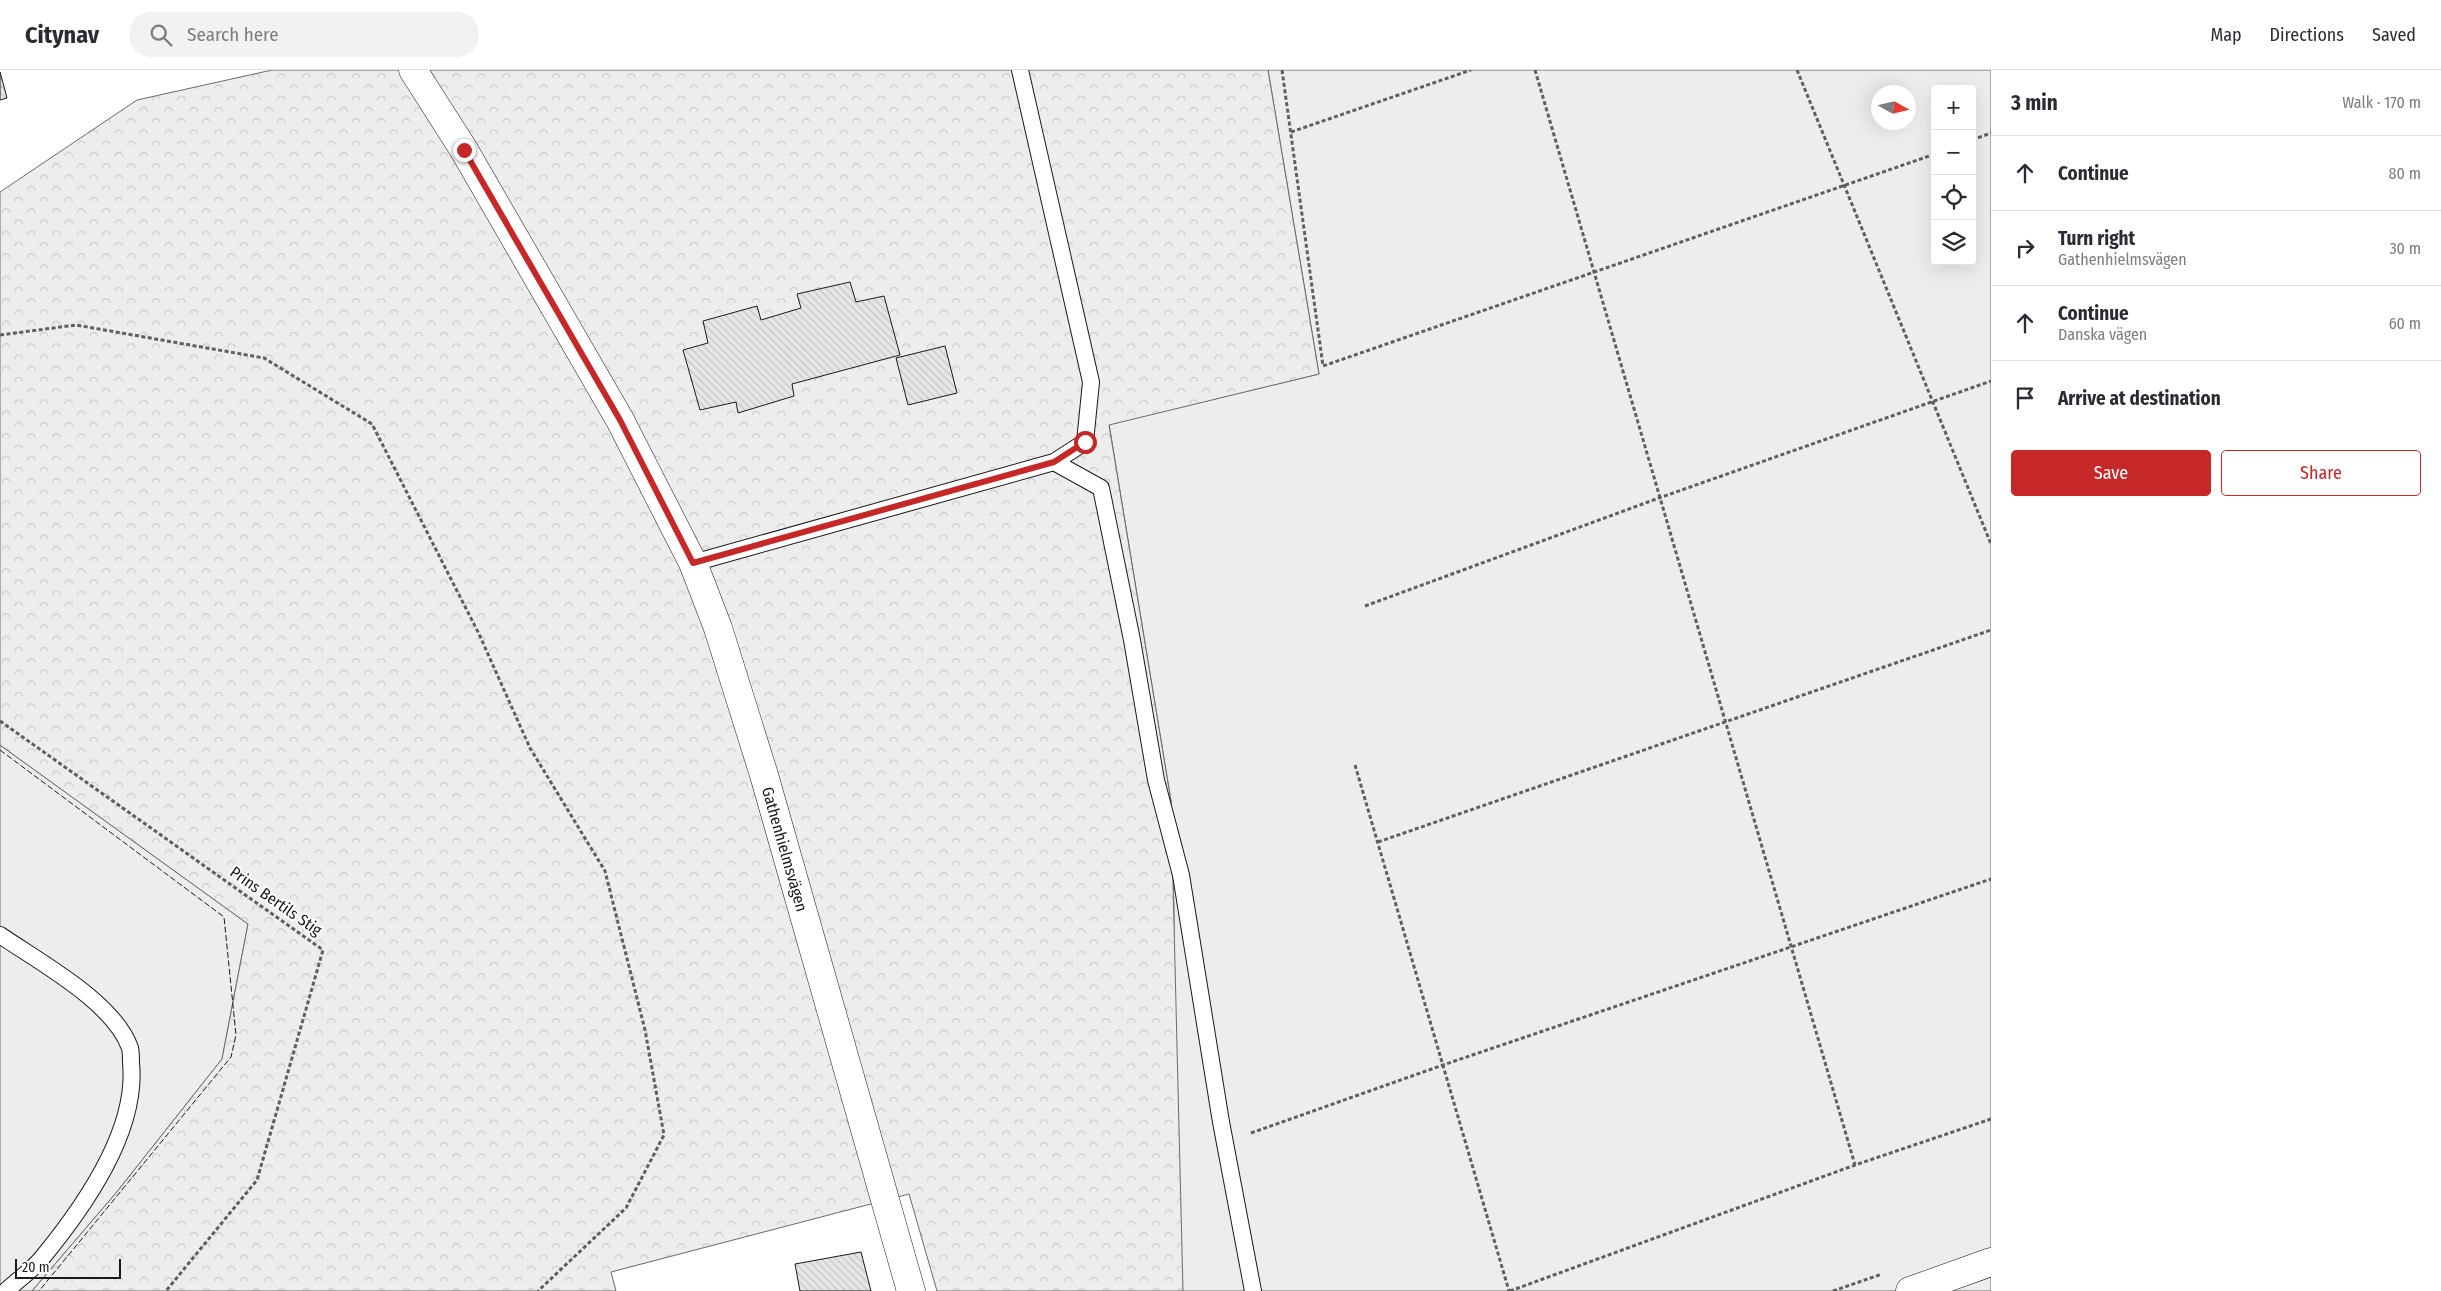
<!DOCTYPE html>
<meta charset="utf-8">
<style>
:root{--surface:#fff;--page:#f2f2f3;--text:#2b2b33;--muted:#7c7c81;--line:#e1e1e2;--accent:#c62828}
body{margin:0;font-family:"Fira Sans Condensed",sans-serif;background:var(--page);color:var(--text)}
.controls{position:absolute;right:15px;top:15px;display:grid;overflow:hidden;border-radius:5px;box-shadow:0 5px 20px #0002}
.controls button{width:45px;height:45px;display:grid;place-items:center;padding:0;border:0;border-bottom:1px solid var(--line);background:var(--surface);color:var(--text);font:25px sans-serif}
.compass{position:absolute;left:1871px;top:15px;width:45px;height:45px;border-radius:50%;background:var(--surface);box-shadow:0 5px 20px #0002;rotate:98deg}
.scale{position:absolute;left:15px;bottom:12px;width:106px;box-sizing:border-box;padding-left:5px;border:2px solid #1a1a1a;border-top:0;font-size:14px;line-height:18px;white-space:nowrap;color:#1a1a1a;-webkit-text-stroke:4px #fff;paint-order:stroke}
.stop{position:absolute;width:15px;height:15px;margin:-11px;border:4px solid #c62828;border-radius:50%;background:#fff}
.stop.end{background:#c62828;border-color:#fff;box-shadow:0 1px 5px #0008}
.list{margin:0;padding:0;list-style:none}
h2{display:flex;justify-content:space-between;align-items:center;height:65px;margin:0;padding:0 20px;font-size:21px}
h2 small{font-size:16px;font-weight:400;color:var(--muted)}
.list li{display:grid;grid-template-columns:32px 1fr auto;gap:15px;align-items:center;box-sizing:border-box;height:75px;padding:0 20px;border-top:1px solid var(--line)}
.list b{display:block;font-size:19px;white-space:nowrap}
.list p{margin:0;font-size:16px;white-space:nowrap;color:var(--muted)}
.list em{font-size:16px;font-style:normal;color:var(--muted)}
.actions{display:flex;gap:10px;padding:15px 20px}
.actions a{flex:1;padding:11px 0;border:1px solid var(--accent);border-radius:5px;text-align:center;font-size:18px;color:var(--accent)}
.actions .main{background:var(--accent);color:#fff}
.icon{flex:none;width:28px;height:28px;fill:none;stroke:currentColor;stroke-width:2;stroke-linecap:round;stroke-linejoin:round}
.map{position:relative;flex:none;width:1991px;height:1221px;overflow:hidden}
header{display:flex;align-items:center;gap:30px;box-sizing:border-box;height:70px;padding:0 25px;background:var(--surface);border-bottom:1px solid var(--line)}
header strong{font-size:24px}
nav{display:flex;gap:28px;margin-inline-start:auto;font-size:18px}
.search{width:350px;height:45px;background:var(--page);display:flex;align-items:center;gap:12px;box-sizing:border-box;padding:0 18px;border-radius:28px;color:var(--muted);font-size:19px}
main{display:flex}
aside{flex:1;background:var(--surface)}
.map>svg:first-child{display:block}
</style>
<header>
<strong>Citynav</strong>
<div class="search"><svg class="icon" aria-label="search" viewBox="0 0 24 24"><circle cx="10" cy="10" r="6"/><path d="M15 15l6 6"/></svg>Search here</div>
<nav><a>Map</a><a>Directions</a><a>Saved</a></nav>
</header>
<main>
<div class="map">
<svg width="1991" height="1221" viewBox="0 0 1991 1221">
<defs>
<pattern id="forest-crowns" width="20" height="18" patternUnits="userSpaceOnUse" patternTransform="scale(1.25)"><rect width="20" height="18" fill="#ededed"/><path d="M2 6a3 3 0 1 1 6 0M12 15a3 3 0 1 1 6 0" fill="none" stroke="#cbcbcb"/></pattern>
<pattern id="building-back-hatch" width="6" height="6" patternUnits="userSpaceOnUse" patternTransform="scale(1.25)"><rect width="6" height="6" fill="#e6e6e6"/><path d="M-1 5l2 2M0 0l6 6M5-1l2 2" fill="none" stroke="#c5c5c5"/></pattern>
</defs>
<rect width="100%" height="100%" fill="#fff"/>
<path fill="#ededed" stroke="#6a6a6a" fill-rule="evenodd" d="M1268 0H1991V1221H1173L1174 842 1171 731 1109 354 1319 304ZM1935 19H1972V191H1935ZM1878 22H1908V52H1878Z
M0 675 248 854 222 989 116 1123 32 1221H0Z"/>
<path fill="url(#forest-crowns)" stroke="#6a6a6a" d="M272 0H1268L1319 304 1109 355 1171 731 1183 1221H937L909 1124 611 1202 616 1221H32L116 1123 222 989 248 854 0 675V122L137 30Z"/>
<path fill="url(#building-back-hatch)" stroke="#1a1a1a" d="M0 2 7 28 0 30Z
M850 212 856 232 884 226 900 285 792 314 794 326 738 343 736 332 700 340 683 280 708 273 703 251 757 236 761 250 801 238 797 224Z
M945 276 957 323 908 335 896 288Z
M861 1182 871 1221H800L795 1194Z"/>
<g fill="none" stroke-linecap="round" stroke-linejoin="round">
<defs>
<path id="service" d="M1020 0 1091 312 1085 372 1054 392
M693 493 1054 392 1101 418 1132 570 1156 710 1181 805 1221 1052 1253 1221
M0 865C39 892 114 932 130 978 131 982 131 988 131 993 138 1061 84 1137 42 1188 32 1200 18 1210 6 1221"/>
<g id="minor">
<path id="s1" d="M413 0 464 80 620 350 693 493 718 558 764 705 911 1221"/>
<path d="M1910 1221 1991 1192"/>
</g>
</defs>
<use href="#service" stroke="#1a1a1a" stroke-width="18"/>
<use href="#minor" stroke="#1a1a1a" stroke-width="29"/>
<path stroke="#5f5f5f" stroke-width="3" stroke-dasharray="4 2.5" stroke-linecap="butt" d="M1282 0 1323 296 1935 84
M1535 0 1855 1095
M1797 0 1991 474
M1291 62 1471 0
M1972 70 1991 63
M0 265 76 255 264 288 372 354 479 564 530 678 605 801 645 960 664 1065 626 1138 538 1221
M1365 536 1659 428 1991 311
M0 651 323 880 257 1110 166 1221
M1355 695 1509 1221
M1378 772 1991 560
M1251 1063 1443 995 1991 809
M1510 1221 1855 1095 1991 1049
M1833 1221 1882 1204"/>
<use href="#service" stroke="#fff" stroke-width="16"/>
<use href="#minor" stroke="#fff" stroke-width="28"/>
<path stroke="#1a1a1a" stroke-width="1" stroke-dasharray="6 2.5" stroke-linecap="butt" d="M0 680 224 847 236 965 231 987 39 1221"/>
</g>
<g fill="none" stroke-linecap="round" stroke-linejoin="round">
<path stroke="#c62828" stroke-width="6" d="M464 80 620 350 693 493 1054 392 1085 372"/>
</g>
<g text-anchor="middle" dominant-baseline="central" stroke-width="4" stroke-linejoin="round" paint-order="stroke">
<g font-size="16" fill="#1a1a1a" stroke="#fff">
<text stroke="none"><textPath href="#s1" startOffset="868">Gathenhielmsvägen</textPath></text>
<text transform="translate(276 831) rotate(35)">Prins Bertils Stig</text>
</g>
</g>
</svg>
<div class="controls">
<button>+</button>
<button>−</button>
<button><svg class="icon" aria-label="locate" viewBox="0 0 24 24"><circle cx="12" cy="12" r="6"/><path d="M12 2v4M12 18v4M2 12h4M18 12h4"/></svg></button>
<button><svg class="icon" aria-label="layers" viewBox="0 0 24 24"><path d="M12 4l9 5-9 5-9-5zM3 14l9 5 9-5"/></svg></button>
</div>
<svg class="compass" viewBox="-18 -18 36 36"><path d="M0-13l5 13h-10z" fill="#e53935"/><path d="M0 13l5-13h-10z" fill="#7c7c81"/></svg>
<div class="scale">20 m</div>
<div class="stop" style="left:1085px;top:372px"></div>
<div class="stop end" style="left:464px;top:80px"></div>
</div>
<aside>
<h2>3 min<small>Walk · 170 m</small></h2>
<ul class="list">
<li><svg class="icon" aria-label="ahead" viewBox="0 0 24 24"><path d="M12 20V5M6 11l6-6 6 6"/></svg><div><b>Continue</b></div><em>80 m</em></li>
<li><svg class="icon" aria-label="right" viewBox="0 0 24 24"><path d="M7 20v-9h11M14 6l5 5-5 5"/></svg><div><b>Turn right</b><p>Gathenhielmsvägen</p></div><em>30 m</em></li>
<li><svg class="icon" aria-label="ahead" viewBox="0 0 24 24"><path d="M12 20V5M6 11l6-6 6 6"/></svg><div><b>Continue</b><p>Danska vägen</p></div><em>60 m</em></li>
<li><svg class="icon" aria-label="arrive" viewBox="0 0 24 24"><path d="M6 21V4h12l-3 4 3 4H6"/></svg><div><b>Arrive at destination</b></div></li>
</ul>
<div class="actions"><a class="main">Save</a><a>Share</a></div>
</aside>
</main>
